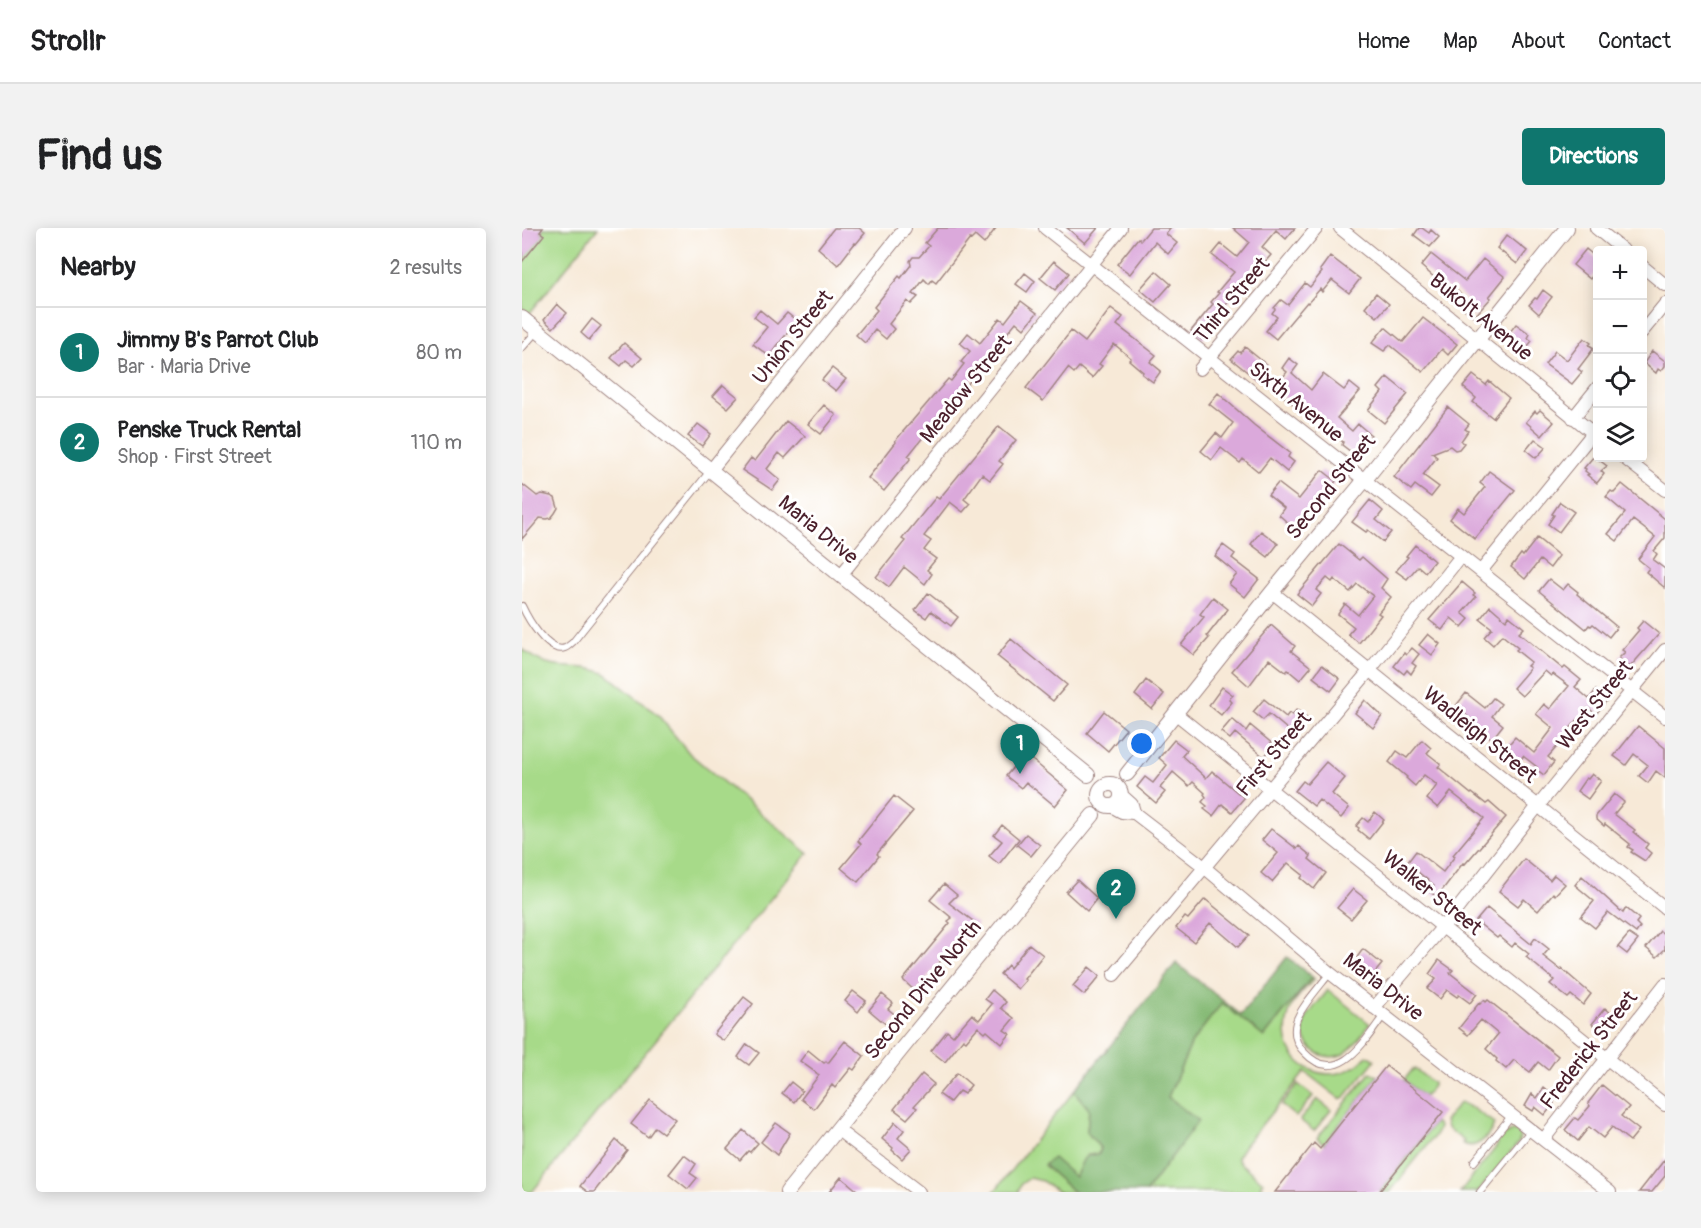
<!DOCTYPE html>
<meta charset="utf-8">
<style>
:root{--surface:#fff;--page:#f2f2f2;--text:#202124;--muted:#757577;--line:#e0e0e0;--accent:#0f766e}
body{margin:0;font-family:Pangolin,sans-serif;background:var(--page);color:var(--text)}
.controls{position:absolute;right:18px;top:18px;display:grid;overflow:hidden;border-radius:6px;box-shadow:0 3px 15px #0003}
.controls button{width:54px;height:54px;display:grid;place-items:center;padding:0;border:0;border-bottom:2px solid var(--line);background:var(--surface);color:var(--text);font:30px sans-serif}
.you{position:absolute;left:620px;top:516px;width:21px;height:21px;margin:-15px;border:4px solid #fff;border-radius:50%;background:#1a73e8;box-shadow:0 0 0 9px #1a73e833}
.badge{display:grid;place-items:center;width:39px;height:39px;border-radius:50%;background:var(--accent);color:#fff;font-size:20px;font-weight:700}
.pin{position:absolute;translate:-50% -50px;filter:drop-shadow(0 2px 3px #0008)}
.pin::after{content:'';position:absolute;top:32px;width:21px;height:18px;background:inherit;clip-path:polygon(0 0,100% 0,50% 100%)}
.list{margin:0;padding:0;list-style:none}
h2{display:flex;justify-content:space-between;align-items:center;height:78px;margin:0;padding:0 24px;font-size:26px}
h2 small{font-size:20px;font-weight:400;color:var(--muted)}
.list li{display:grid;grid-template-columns:39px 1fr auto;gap:18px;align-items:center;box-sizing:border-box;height:90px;padding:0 24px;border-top:2px solid var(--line)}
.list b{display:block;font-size:22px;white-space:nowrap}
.list p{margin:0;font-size:20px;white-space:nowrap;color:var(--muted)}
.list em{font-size:20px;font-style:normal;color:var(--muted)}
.icon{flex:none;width:33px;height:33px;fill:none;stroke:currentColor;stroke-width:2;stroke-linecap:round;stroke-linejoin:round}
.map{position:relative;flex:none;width:1143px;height:964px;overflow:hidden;border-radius:6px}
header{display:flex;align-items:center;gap:36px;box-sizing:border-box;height:84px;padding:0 30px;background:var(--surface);border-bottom:2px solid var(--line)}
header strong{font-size:28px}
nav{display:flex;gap:33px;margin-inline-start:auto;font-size:21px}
.intro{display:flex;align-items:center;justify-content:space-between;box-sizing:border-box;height:144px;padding:0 36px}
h1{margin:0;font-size:42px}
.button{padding:15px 27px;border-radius:6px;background:var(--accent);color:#fff;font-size:21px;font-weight:700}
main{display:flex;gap:36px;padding:0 36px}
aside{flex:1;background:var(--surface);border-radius:6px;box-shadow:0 3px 15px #0003}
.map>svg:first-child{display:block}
</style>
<header>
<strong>Strollr</strong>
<nav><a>Home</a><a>Map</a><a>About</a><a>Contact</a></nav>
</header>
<div class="intro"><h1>Find us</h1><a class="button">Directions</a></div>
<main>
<aside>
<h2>Nearby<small>2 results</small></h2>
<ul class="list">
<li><span class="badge">1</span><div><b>Jimmy B's Parrot Club</b><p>Bar · Maria Drive</p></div><em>80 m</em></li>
<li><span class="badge">2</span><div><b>Penske Truck Rental</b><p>Shop · First Street</p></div><em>110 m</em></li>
</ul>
</aside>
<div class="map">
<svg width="1143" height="964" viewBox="0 0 1143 964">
<rect width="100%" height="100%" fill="#fff"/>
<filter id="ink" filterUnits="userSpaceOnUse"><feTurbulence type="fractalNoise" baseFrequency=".0167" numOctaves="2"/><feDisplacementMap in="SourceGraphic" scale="12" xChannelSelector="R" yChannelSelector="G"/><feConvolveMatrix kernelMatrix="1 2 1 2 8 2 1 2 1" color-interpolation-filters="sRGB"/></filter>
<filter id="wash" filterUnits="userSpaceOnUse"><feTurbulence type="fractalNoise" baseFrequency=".008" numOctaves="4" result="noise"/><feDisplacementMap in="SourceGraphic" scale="24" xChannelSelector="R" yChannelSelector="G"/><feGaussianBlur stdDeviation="1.35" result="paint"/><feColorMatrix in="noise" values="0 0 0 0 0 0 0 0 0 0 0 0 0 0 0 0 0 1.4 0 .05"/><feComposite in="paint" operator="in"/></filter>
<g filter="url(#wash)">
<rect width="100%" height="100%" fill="#f7e9d7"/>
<path fill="#a7da89" stroke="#787c5a" stroke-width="1.5" d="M21 0H76L7 86 0 80V33L21 7 18 4Z
M0 421C8 426 16 433 25 436 45 442 65 436 84 446L136 487 168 526 286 625 10 964H0Z
M790 749 792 751C782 762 769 774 766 789 753 839 812 866 845 828L849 829 853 832 823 869 818 871 783 844 723 917 715 929 717 934 741 954 738 957 745 964H624L676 893 646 869 670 814 700 774 742 809Z
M806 762 848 796C840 806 831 822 819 827 798 835 775 814 783 793 788 782 799 772 806 762Z
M891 841H893L911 855V858L902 869 882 852Z
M848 845 856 848 802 916 795 910Z
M776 856 791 868 774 889 759 877Z
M552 863 567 881 565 904 579 921 576 926 565 927C559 933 558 941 553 949L522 937 552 964H537L520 953 508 950 499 956 496 964H472Z
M795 871 809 882 792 903 778 892Z
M938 874 950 880 972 895C969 907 954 924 940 915L942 913 925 900 923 893Z
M913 894 917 899 915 905 868 964H858Z
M990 903H994L998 907 997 914 956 964H938L975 918C976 910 982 906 990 903Z"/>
<path fill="#85ba75" stroke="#686c50" stroke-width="1.5" d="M765 729 790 749 742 809 700 775 670 814 646 869 676 893 624 964H552L522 937 531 930 553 949C563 934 555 928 577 926L579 921 565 904 567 881 552 863 654 735 719 787Z"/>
<g id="blocks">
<path fill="#dba9db" d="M0 0H21L18 4 22 7 0 34Z
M312 0H337L343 5 334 16 333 15 316 37 296 20Z
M416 0H474L462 16 453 8 449 12 448 11 414 55 410 52 407 56 402 51 391 66 396 69 389 76 385 73 367 96 372 101 364 111 353 102 343 115 334 107 355 82 352 79 377 48 379 50 389 37 388 33 391 29H397L407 18 403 15Z
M545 0H576L563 15Z
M629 0H649L644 6 655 15 646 26 633 14 608 46 595 36 616 10 619 12Z
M711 0H773L764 11 754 2 740 19 749 27 735 43 737 45 716 68 713 66 692 91 696 94 680 112 669 103 691 76 689 74 697 65 695 64 712 44 690 27 699 16 715 29 727 14Z
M897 0H900L907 5 909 2 917 9 908 19 892 7Z
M985 7 1005 23 995 36 975 20Z
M1064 21 1076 31V37L1072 42 1074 44 1068 51 1051 37Z
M909 26 943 53 961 31 983 49 967 69 969 70 952 89 940 79 945 72 930 58 927 62 899 38Z
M808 28 838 51 827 65 810 52 800 64 798 61 786 75 785 74 754 111 744 103 755 89 750 85 753 81 752 80 759 72 766 77 783 55 788 59 800 44 798 42Z
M532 33 547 45 533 62 518 50Z
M634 43 649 56 633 74 618 61Z
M503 45 513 53 505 64 494 56Z
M1021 62 1030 69 1017 86 1007 77 1013 70 1015 71Z
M854 65 867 76 855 89 843 79Z
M499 73 515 85 502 101 494 94 460 136 461 137 444 158 443 157 386 228 389 230 362 263 346 250 374 214 373 213 426 151 429 153 442 136 439 134 448 123 438 115 446 105 458 115 478 90 483 94Z
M35 76 45 85 31 100 22 92Z
M589 80 601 89 595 97 634 127 628 134 639 143 631 154 620 146 621 144 607 132 609 130 592 116 577 136 580 138 570 150 557 139 552 145 546 140 521 173 504 160 549 103 563 114Z
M238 82 255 96 265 85 275 93 247 128 231 116 245 99 232 89Z
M901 90 935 116 926 127 920 121 901 144 868 117 862 123 850 115 863 99 881 114Z
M70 91 79 98 67 112 59 105Z
M994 96 1008 106 1006 110 1010 113 1002 123 984 109Z
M1062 110 1069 115 1067 117 1072 120 1056 141 1060 144 1050 156 1023 136 1033 123 1045 132Z
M102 115 120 130 112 138 104 132 99 138 89 130Z
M723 119 745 137 734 151 709 131 716 123 718 125Z
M1130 123 1143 133V138L1139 143 1136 141 1134 145 1122 135Z
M767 130 776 137 770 145 789 162 801 146 822 162 828 155 838 163 815 190 830 203 836 196 849 207 833 227 820 217 821 214 802 199 801 200 752 161 765 144 760 140Z
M310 140 324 151 314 163 300 152Z
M951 147 964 157 967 153 987 170 971 190 951 174 954 170 941 159Z
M865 149 886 166 862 195 846 182 860 164 856 160Z
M201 157 216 169 206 180 191 168Z
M696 165 732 197 768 225 766 229 772 234 765 244 748 230 737 244 721 231 718 235 699 220 690 232 679 223 694 205 700 210 711 195 687 176Z
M302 177 314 187 299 206 286 196Z
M926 179 947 196 943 201 946 203 939 213 942 215 937 221 933 222 928 218 910 225 915 229 901 247 917 259 909 269 893 257 889 262 872 249Z
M1018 182 1032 194 1020 208 1004 194 1013 183 1015 185Z
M264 193 283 208 263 230 257 225 245 241 258 252 250 262 220 242 229 230 233 233Z
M176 196 189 206 180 218 166 208Z
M477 198 494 212 477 233 481 236 468 252 460 246 442 271 448 276 441 284 428 274 402 308 409 313 402 322 414 331 405 342 410 346 403 356 382 339 367 359 354 349 383 313 380 311 414 269 417 271Z
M1013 211 1024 219 1014 230 1004 222Z
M1072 228 1085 238 1079 243 1082 246 1075 255 1065 247 1067 246 1063 243 1064 241 1062 240Z
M800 242 814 253 773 301 757 287 762 280 746 267 756 255 777 271Z
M967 243 993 262 953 311 928 291 936 280 942 285 963 259 958 255Z
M0 256 15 268 20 266 29 268 33 270 36 280 33 285 29 290 25 291 18 290 0 311Z
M1100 256 1143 291V310L1132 323 1135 326 1131 332 1143 341V360L1124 344 1127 340 1116 331 1133 309 1111 292 1095 313 1086 306 1103 285 1084 269 1089 263 1092 265Z
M848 272 861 283 854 292 869 304 861 314 846 302 844 304 830 294Z
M1038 274 1052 284 1037 304 1026 296 1032 287 1030 286Z
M739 303 756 316 746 329 729 316Z
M1015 310 1037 328 1028 340 1018 332 1003 351 989 339 999 326 1001 328Z
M817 316 837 332 840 329 865 351 859 360 869 369 856 385 859 387 837 415 826 406 832 399 816 386 823 376 836 387 851 368 835 356 828 364 812 351 810 354 805 350 794 362 799 366 790 378 775 366Z
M701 317 713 326 710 330 737 351 723 369 707 356 715 346 693 328Z
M893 317 912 333 903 344 896 338 885 351 874 343 886 329 884 328Z
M1027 351 1041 362 1046 356 1056 364 1055 366 1095 399 1087 409 1071 396 1069 398 1067 397 1064 401 1017 363Z
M940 354 953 365 951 367 954 369 940 385 947 391 940 399 929 390 920 402 907 392Z
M406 365 436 389 429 398 409 383 404 390 393 382Z
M691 369 706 381 685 408 687 410 672 427 659 417 682 389 678 386Z
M968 378 984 392 987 388 1002 400 997 405 1041 441 1043 439 1059 452 1053 459 1067 471 1074 462 1086 471 1074 486 1066 480 1045 504 1047 505 1026 529 1032 534 1022 547 1014 541 1015 539 1001 528 998 533 983 521 993 509 1012 525 1031 500 1014 486 1022 476 1028 481 1047 458 1031 446 1029 448 1023 443 1000 468 991 460 1008 440 1005 438 1009 434 994 422 996 420 980 407 971 417 962 409 970 400 958 391Z
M1121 393 1137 406 1108 439 1097 430 1103 424 1100 422 1117 402 1115 400Z
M749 397 773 418 769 423 789 439 778 452 766 442 764 444 747 431 727 458 710 443Z
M906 406 918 416 910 427 897 417Z
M489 411 545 457 531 473 475 428Z
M890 420 897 426 890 435 894 438 889 446 885 442 882 446 872 438 882 425 884 427Z
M800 437 818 451 809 463 791 449Z
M624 452 642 466 630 481 613 467Z
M700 459 711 467 707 471 710 474 699 487 687 477Z
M944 465 963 480 971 470 979 476 970 488 981 497 970 511 965 507 962 510 954 503 957 499 943 486 939 491 931 485 935 480 933 479Z
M742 471 764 489 767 485 770 487 775 481 785 490 771 506 747 486 741 492 731 484Z
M843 472 860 488 851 500 833 485Z
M582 483 604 501 586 523 565 505Z
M710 491 724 503 728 497 752 517 742 529 713 505 708 511 699 504Z
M1116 498 1143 520V550L1134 543 1126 555 1117 548 1126 537 1112 526 1104 537 1092 528Z
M652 512 665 522 660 528 684 550 690 543 722 570 710 584 700 576 691 588 682 581 685 578 680 574 684 569 682 566 683 565 671 554 667 558 651 544 638 560 643 564 634 575 615 559 623 549 631 555 645 537 637 530Z
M900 512 909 520 905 525 919 536 916 539 949 566 950 565 964 576 967 574 984 589 943 636 941 635 915 669 907 663 912 657 885 635 894 623 921 644 933 628 931 627 962 590 929 564 916 580 905 571 915 557 902 547 893 558 884 550 885 549 867 534 875 523 885 530Z
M500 528 506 533 508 530 546 562 533 578 504 554 499 560 484 548Z
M804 534 823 550 810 566 827 580 819 590 797 572 792 578 773 563 781 553 785 556Z
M1070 546 1079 553 1066 571 1055 563 1064 550 1066 551Z
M1092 566 1102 574 1092 586 1113 602 1111 604 1126 616 1123 620 1129 625 1123 633 1109 624 1111 622 1106 619 1108 616 1083 596 1082 598 1074 591V588Z
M372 568 391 583 355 626 357 628 336 654 319 640 339 616 336 613Z
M853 584 862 592 847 611 836 602 837 600 834 598 841 590 846 594Z
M480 597 497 611 477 636 467 628 480 613 472 607Z
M749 601 775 621 777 618 789 628 787 631 804 645 792 661 779 650 781 647 766 635 750 654 739 645 756 625 740 612Z
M504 606 518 617 509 628 495 617Z
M1002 631 1028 652 1032 647 1043 656 1033 667 1031 665 1016 683 1002 671 996 678 977 663Z
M1060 648 1101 685 1104 680 1117 691 1114 695 1118 699 1114 705 1086 684 1073 700 1059 689 1072 673 1053 657Z
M555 652 575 670 565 683 544 664Z
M422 656 435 667 427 675 455 696 445 709 443 707 427 727 425 725 394 764 381 752 428 695 426 693 430 690 408 672Z
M831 661 845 672 829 691 815 680Z
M683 671 727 707 716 719 688 695 672 714 654 700 663 689 666 691Z
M965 680 1009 716 1013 710 1027 721 1021 728 1039 742 1040 741 1069 766 1061 777 1049 767 1046 770 1028 756 1032 752 1004 729 1007 726 993 715 990 719 977 708 975 710 954 693Z
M1138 703 1143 707V721L1135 729 1124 720Z
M1107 706 1116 712 1105 726 1096 719Z
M507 716 521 727 502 751 504 752 496 761 478 746 486 737 488 740Z
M841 721 860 736 847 752 836 742 840 737 833 732Z
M917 732 931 742 928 745 955 766 948 775 937 767 935 769 925 762 918 771 905 761 914 751 907 746Z
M567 739 578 748 562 767 551 758Z
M470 762 484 774 479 780 492 790 482 802 488 806 480 816 465 803 463 805 456 799 444 813 441 811 423 834 409 823 425 803 431 808 450 786 457 792 470 776 463 771Z
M331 763 344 773 336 784 323 773Z
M360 766 371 775 366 781 376 789 367 799 347 782Z
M222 769 231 776 202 813 192 806Z
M962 772 964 774 966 772 1036 828 1026 842 1016 834 1008 844 992 832 984 841 974 833 975 831 964 821 976 806 959 792 946 807 937 800 957 775 958 776Z
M1083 780 1096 791 1083 807 1070 796Z
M323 813 342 828 332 842 329 840 313 860 310 857 292 881 279 871 297 847 278 833 286 822 302 835 304 833 306 835Z
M225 816 237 825 227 837 216 829Z
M864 838 921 884 857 964H753L792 915 798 921Z
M435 845 449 857 442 866 437 863 428 874 417 866Z
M400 846 412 856 392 878 395 880 385 891 372 881Z
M269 854 280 863 272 874 260 865Z
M1080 857 1107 879 1099 888 1117 902 1108 913 1090 899 1081 910 1067 899 1056 913 1043 902 1053 890 1056 892 1068 878 1066 875Z
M1022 860 1034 869 1031 874 1032 875 1023 887 1013 879 1011 883 1003 878 1010 866 1015 870Z
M128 872 153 891 141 905 133 899 126 909 109 896Z
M373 894 382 902 376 910 389 921 380 931 370 922 371 920 360 911Z
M254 895 268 905 255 927 239 914Z
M221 902 236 915 228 924 226 923 218 932 205 921Z
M94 912 105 922 72 964H66L58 958Z
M162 927 174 936 168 945 175 950 166 961 147 946Z
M1143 931V948L1130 964H1117Z
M319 949 337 964H307Z"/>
</g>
</g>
<g filter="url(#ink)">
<use href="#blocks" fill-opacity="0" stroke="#a08481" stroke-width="1.5"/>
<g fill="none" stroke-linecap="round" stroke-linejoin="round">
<defs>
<path id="service" d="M0 120 15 103
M0 378C6 391 26 426 43 420 44 420 50 415 51 414L188 243
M808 745C799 757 777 781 774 794 771 805 774 816 782 824 816 861 844 811 862 787
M952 934 990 887
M958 964 1009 902"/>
<path id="minor" d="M523 0 1143 489
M818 0 1076 209
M1074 0 1101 22
M1120 38 1143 57
M1120 104 1143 76
M678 141 795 0
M1051 190 1076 159
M1102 230 1143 262
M189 242 383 0
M959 343 1071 205
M319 347 599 0
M750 364 1143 680
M653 485 1143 877
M611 584 676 634 808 745 1088 964
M592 747 847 443 939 328
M852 780 929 689 1016 578 1143 422
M316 902 397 964
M1022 911 1143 756"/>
<path id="tertiary" d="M0 90 566 547
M605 546 750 364 842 253 1045 0
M577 567a11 11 0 1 1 22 0a11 11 0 1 1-22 0Z
M591 578 600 583 611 584 609 577 599 568
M265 964 378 823 571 587"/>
</defs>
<use href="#service" stroke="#a08481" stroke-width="8"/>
<use href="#minor" stroke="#a08481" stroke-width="14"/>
<use href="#tertiary" stroke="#a08481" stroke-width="16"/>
<use href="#service" stroke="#fff" stroke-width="6"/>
<use href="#minor" stroke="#fff" stroke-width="12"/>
<use href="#tertiary" stroke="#fff" stroke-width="14"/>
</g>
</g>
<g text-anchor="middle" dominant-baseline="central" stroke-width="6" stroke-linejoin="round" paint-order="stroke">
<g font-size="21" fill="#4a1f2b" stroke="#fff">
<text transform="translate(710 72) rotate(-50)">Third Street</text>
<text transform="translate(959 89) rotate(39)">Bukolt Avenue</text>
<text transform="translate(271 109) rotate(-51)">Union Street</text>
<text transform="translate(444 161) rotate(-51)">Meadow Street</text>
<text transform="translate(774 174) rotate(39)">Sixth Avenue</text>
<text transform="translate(809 259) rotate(-51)">Second Street</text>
<text transform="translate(296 302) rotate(39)">Maria Drive</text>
<text transform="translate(1073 477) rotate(-51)">West Street</text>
<text transform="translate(958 507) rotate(39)">Wadleigh Street</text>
<text transform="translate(752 526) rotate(-50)">First Street</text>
<text transform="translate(910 665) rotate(39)">Walker Street</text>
<text transform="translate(861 759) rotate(38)">Maria Drive</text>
<text transform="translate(401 762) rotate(-51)">Second Drive North</text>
<text transform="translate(1067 822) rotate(-52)">Frederick Street</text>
</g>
</g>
</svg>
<div class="controls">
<button>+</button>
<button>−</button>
<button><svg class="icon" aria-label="locate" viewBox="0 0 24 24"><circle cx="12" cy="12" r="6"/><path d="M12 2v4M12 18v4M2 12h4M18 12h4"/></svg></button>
<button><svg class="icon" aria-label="layers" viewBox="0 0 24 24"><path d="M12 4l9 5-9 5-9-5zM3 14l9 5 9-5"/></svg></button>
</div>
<div class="you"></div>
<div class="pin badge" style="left:498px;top:546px">1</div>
<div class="pin badge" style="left:594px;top:691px">2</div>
</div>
</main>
